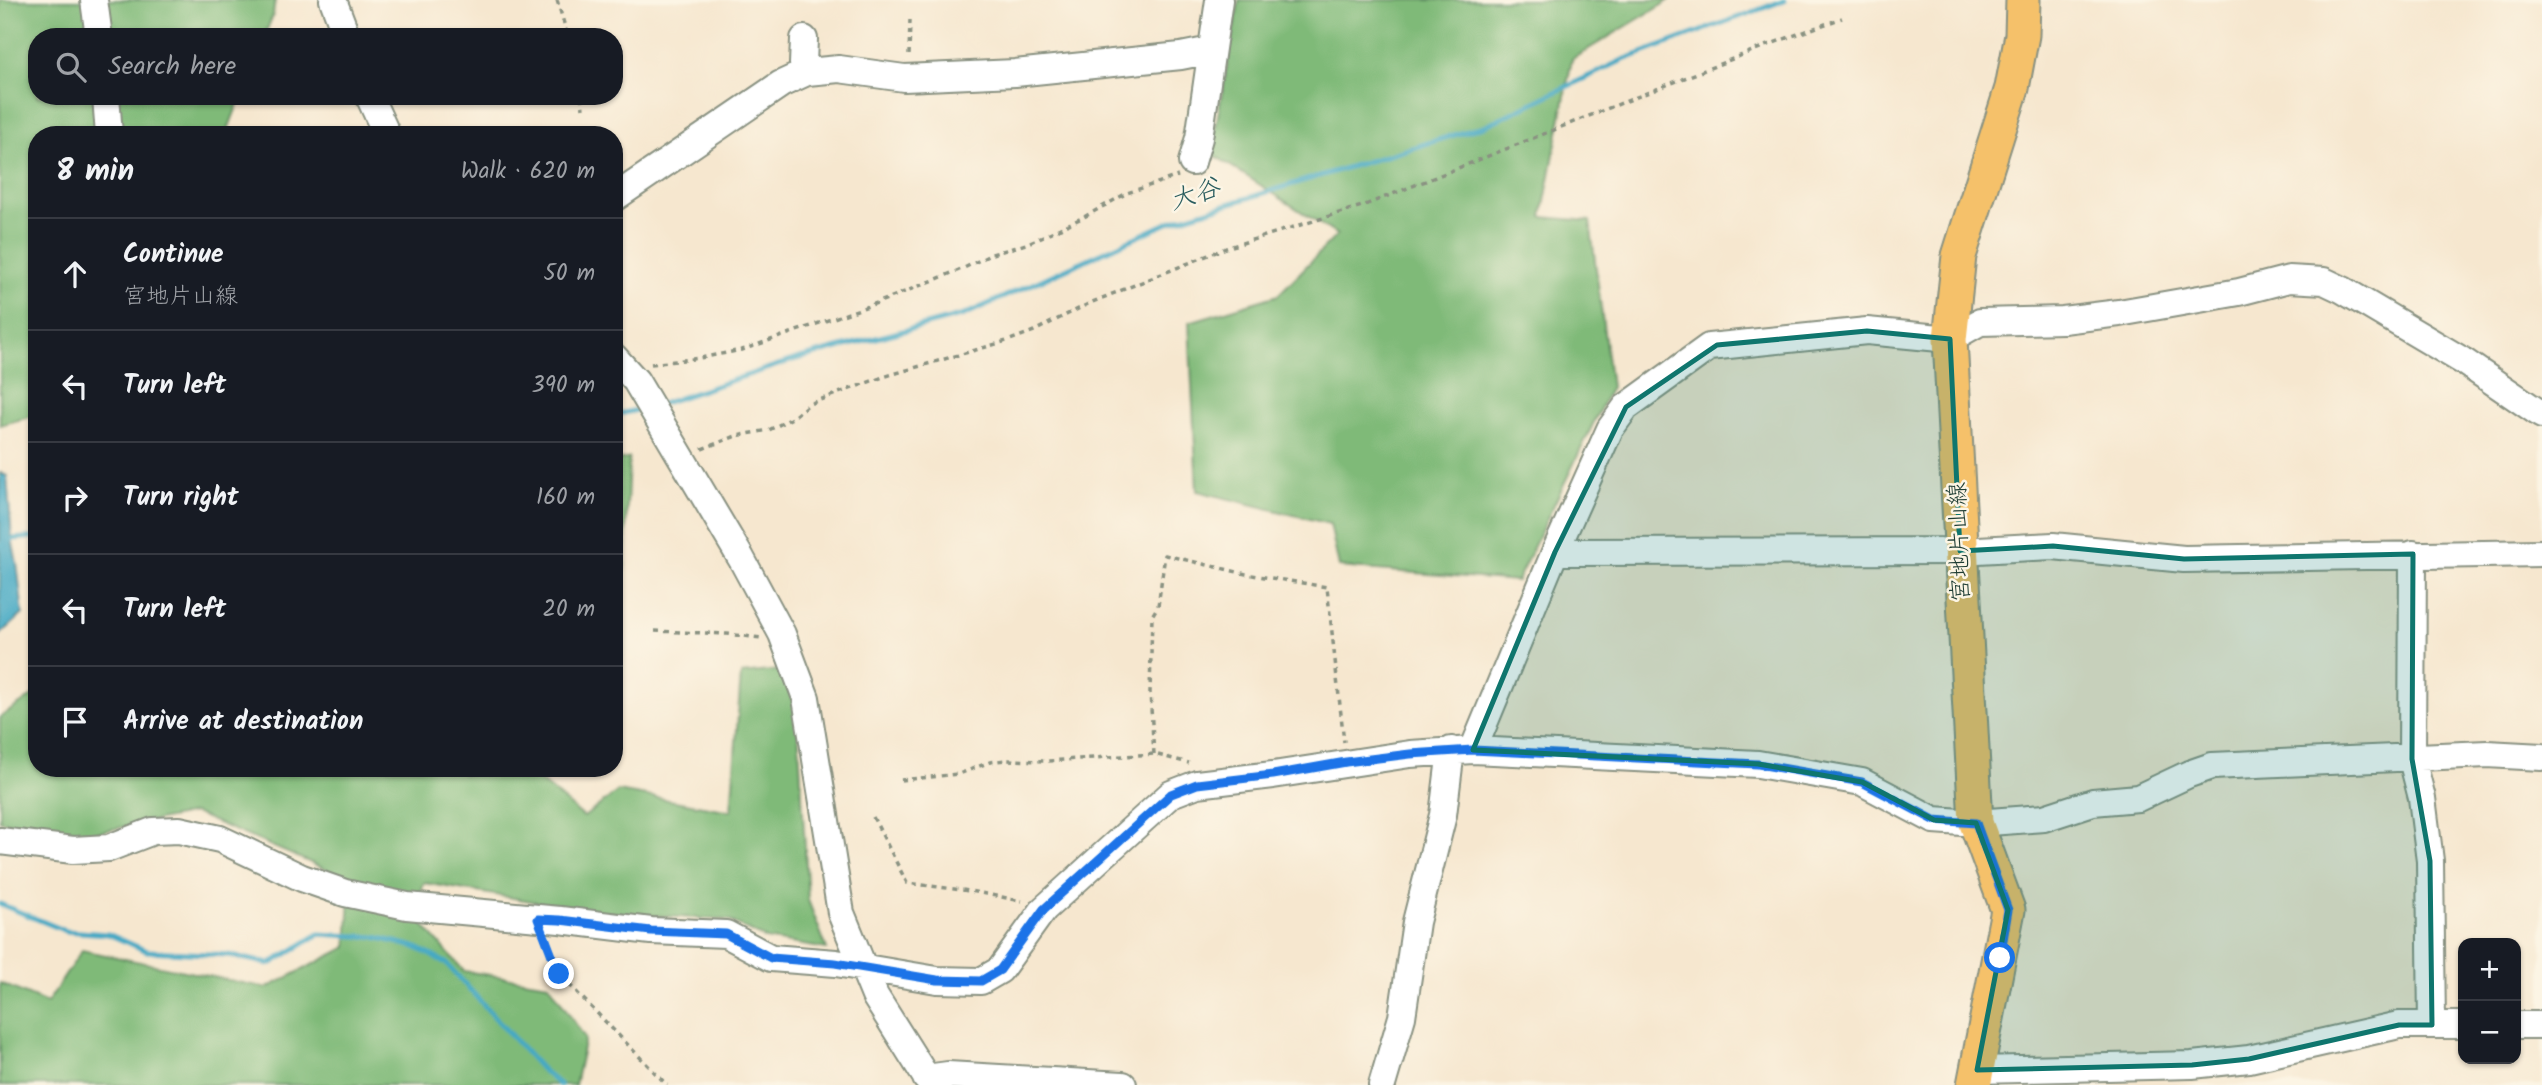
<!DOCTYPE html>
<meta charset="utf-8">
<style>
:root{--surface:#171b24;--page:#20242c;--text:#f1f3f6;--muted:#9ea1a6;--line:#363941}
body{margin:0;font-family:Kalam,"Klee One",sans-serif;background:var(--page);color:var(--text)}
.controls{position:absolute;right:21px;bottom:21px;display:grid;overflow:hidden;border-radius:14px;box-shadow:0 2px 5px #0004}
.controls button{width:63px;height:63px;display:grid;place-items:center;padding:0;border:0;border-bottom:2px solid var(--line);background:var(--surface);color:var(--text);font:35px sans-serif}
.stop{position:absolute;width:21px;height:21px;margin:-16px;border:5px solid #1a73e8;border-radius:50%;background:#fff}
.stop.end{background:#1a73e8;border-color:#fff;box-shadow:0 2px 7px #0008}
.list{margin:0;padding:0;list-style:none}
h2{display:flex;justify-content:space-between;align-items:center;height:91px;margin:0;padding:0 28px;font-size:30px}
h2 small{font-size:23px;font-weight:400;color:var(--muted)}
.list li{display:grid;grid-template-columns:46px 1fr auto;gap:21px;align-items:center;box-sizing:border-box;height:112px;padding:0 28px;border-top:2px solid var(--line)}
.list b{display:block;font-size:26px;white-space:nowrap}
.list p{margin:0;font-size:23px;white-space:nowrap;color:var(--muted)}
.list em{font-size:23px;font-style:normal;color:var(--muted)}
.icon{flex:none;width:38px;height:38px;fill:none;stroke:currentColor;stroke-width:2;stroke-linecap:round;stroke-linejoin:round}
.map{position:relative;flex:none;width:2542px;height:1085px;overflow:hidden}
.search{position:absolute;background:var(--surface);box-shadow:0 2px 5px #0004;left:28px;top:28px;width:595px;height:77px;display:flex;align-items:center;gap:18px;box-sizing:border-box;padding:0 24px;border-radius:28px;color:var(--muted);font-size:26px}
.panel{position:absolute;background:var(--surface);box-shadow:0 2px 5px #0004;left:28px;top:126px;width:595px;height:651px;border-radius:28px}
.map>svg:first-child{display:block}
</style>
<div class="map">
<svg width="2542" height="1085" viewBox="0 0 2542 1085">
<rect width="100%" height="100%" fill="#fcf5e5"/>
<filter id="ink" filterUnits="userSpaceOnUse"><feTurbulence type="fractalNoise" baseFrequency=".0143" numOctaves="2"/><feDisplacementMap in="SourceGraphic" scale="14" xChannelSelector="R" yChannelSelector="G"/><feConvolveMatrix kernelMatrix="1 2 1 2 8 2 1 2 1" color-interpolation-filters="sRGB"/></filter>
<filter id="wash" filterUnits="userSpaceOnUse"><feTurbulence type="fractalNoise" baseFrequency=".00686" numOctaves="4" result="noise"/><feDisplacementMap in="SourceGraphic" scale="28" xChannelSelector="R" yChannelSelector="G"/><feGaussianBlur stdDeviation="1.57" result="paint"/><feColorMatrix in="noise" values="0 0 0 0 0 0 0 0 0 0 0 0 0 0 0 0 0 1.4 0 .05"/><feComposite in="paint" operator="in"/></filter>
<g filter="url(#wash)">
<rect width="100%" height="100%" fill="#f6e7cf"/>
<path fill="#7fba78" stroke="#4f7c56" stroke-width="2" d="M0 0H275L273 15 264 37H37V96H241L226 135H37V415L0 425Z
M1239 0H1670L1572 59 1542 217 1590 221 1611 387 1517 581 1339 567 1330 524 1197 491 1189 322 1278 295 1337 235 1211 153Z
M629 458 624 574 614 573V461Z
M780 670 797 709 808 900 827 949 766 939 728 920 596 912 424 883 414 915 464 971 549 984 585 1038 575 1085H0V983L47 1003 82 950 267 988 347 947 351 880 194 813 83 835 0 821V717L37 693V768H463V774L534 776 584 817 618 791 731 811 741 674Z"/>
<path fill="#44a9c4" stroke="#32737c" stroke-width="2" d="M0 473 7 476 12 539 17 563 23 614 0 635Z"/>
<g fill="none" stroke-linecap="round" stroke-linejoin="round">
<path stroke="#44a9c4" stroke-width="5" d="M658 405 796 359 964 315 1172 221 1484 126 1623 60 1785 0
M614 415 642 409
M0 545 12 539 37 537
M0 904 66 931 108 934 147 951 228 955 270 964 319 934 375 937 415 947 446 963 542 1070 560 1085"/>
</g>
</g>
<g filter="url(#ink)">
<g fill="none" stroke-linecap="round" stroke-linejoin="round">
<defs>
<path id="minor" d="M94 0 99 37
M333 0 347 37
M804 39 803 64 807 72
M106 96 109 135
M369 96 387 135
M1192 162 1199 138 1219 0
M614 198 781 84 807 72 839 69 904 78 1015 73 1181 56 1211 50
M614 357 636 381 741 558 782 634 806 698 841 913 875 996 931 1085
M1555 552 1960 551 2053 546 2184 559 2542 553
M2413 554 2412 759 2422 798 2430 861 2432 1025
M1473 750 1555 552 1610 429 1626 407 1709 347 1867 331 1950 339 1980 322 2063 320 2119 313 2239 292 2289 279 2324 281 2343 290 2463 361 2542 415
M0 841 73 850 109 848 153 831 179 830 220 839 302 878 345 893 407 906 560 920 651 931 726 934 771 958 836 963 937 980 981 981 1000 970 1044 909 1171 794 1197 784 1273 775 1410 754 1473 750 1758 764 1862 782 1934 820 1976 823 2044 818 2093 802 2138 798 2189 774 2212 766 2487 754 2542 757
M2516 1025H2542
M1977 1070 2192 1065 2249 1059 2399 1025H2463
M926 1078 948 1075 1123 1085
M1382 1085 1402 1017 1416 922 1443 815 1451 750"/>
<path id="major" d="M1974 1085 2008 910 1976 823 1950 339 1959 256 2012 88 2022 35 2023 0"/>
</defs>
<use href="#minor" stroke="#8a9282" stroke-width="30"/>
<use href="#major" stroke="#8a9282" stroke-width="37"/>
<path stroke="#8a9282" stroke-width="3.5" stroke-dasharray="5 5" stroke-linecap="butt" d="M557 0 568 37
M909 55 910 19
M581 96 583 108
M651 364 700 358 742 350 877 303 964 268 992 254 1026 244 1084 217 1127 193 1178 176
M702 449 736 436 769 430 792 418 809 404 825 398 883 377 1010 340 1034 331 1090 303 1226 248 1365 205 1765 46 1842 18
M655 631 727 634 761 638
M1154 754 1150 693 1152 616 1158 606 1165 555 1246 574 1327 587 1344 742
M901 780 959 774 990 762 1005 760 1048 761 1154 754 1189 763
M873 817 907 883 970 891 1022 901
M546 941 559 974 667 1085"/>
<use href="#minor" stroke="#fff" stroke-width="26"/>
<use href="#major" stroke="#f5c16b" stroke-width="33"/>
</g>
</g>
<g fill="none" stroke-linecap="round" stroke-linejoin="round" filter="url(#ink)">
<path stroke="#1a73e8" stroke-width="9" d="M559 974 538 919 560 920 651 931 726 934 771 958 835 963 937 980 981 981 1000 970 1044 909 1171 794 1197 784 1273 775 1346 762 1410 754 1473 750 1758 764 1862 782 1934 820 1976 823 2008 910 2000 958"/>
</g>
<path fill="#0f766e" fill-opacity="0.2" stroke="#0f766e" stroke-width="5" stroke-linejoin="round" d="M1867 331 1950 339 1960 551 2053 546 2184 559 2413 554 2412 759 2430 861 2432 1025H2399L2249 1059 2192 1065 1977 1070 2008 910 1976 823 1934 820 1862 782 1758 764 1473 750 1555 552 1626 407 1717 345Z"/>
<g text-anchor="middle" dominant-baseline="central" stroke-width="5" stroke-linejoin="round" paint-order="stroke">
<g font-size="24" fill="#1f3d34" stroke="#fcf5e5">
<text transform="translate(1960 542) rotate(-92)">宮地片山線</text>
</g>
<g font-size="26" font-style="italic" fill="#2a5d5f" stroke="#fcf5e5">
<text transform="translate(1195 195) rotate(-18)">大谷</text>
</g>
</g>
</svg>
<div class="controls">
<button>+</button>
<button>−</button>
</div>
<div class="stop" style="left:2000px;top:958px"></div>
<div class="stop end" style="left:559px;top:974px"></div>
<div class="search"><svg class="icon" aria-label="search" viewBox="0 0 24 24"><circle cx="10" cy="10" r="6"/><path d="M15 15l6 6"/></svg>Search here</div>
<section class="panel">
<h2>8 min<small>Walk · 620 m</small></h2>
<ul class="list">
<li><svg class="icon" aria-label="ahead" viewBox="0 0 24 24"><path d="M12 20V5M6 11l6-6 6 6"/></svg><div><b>Continue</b><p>宮地片山線</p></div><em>50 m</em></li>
<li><svg class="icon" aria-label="left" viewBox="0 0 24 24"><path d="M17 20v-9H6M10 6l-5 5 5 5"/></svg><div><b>Turn left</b></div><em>390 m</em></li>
<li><svg class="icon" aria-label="right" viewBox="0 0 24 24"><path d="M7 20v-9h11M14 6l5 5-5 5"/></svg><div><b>Turn right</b></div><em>160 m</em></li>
<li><svg class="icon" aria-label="left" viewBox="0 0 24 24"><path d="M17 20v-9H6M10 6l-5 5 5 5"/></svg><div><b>Turn left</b></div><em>20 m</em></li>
<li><svg class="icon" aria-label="arrive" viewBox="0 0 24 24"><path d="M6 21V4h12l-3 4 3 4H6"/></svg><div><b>Arrive at destination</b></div></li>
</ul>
</section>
</div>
